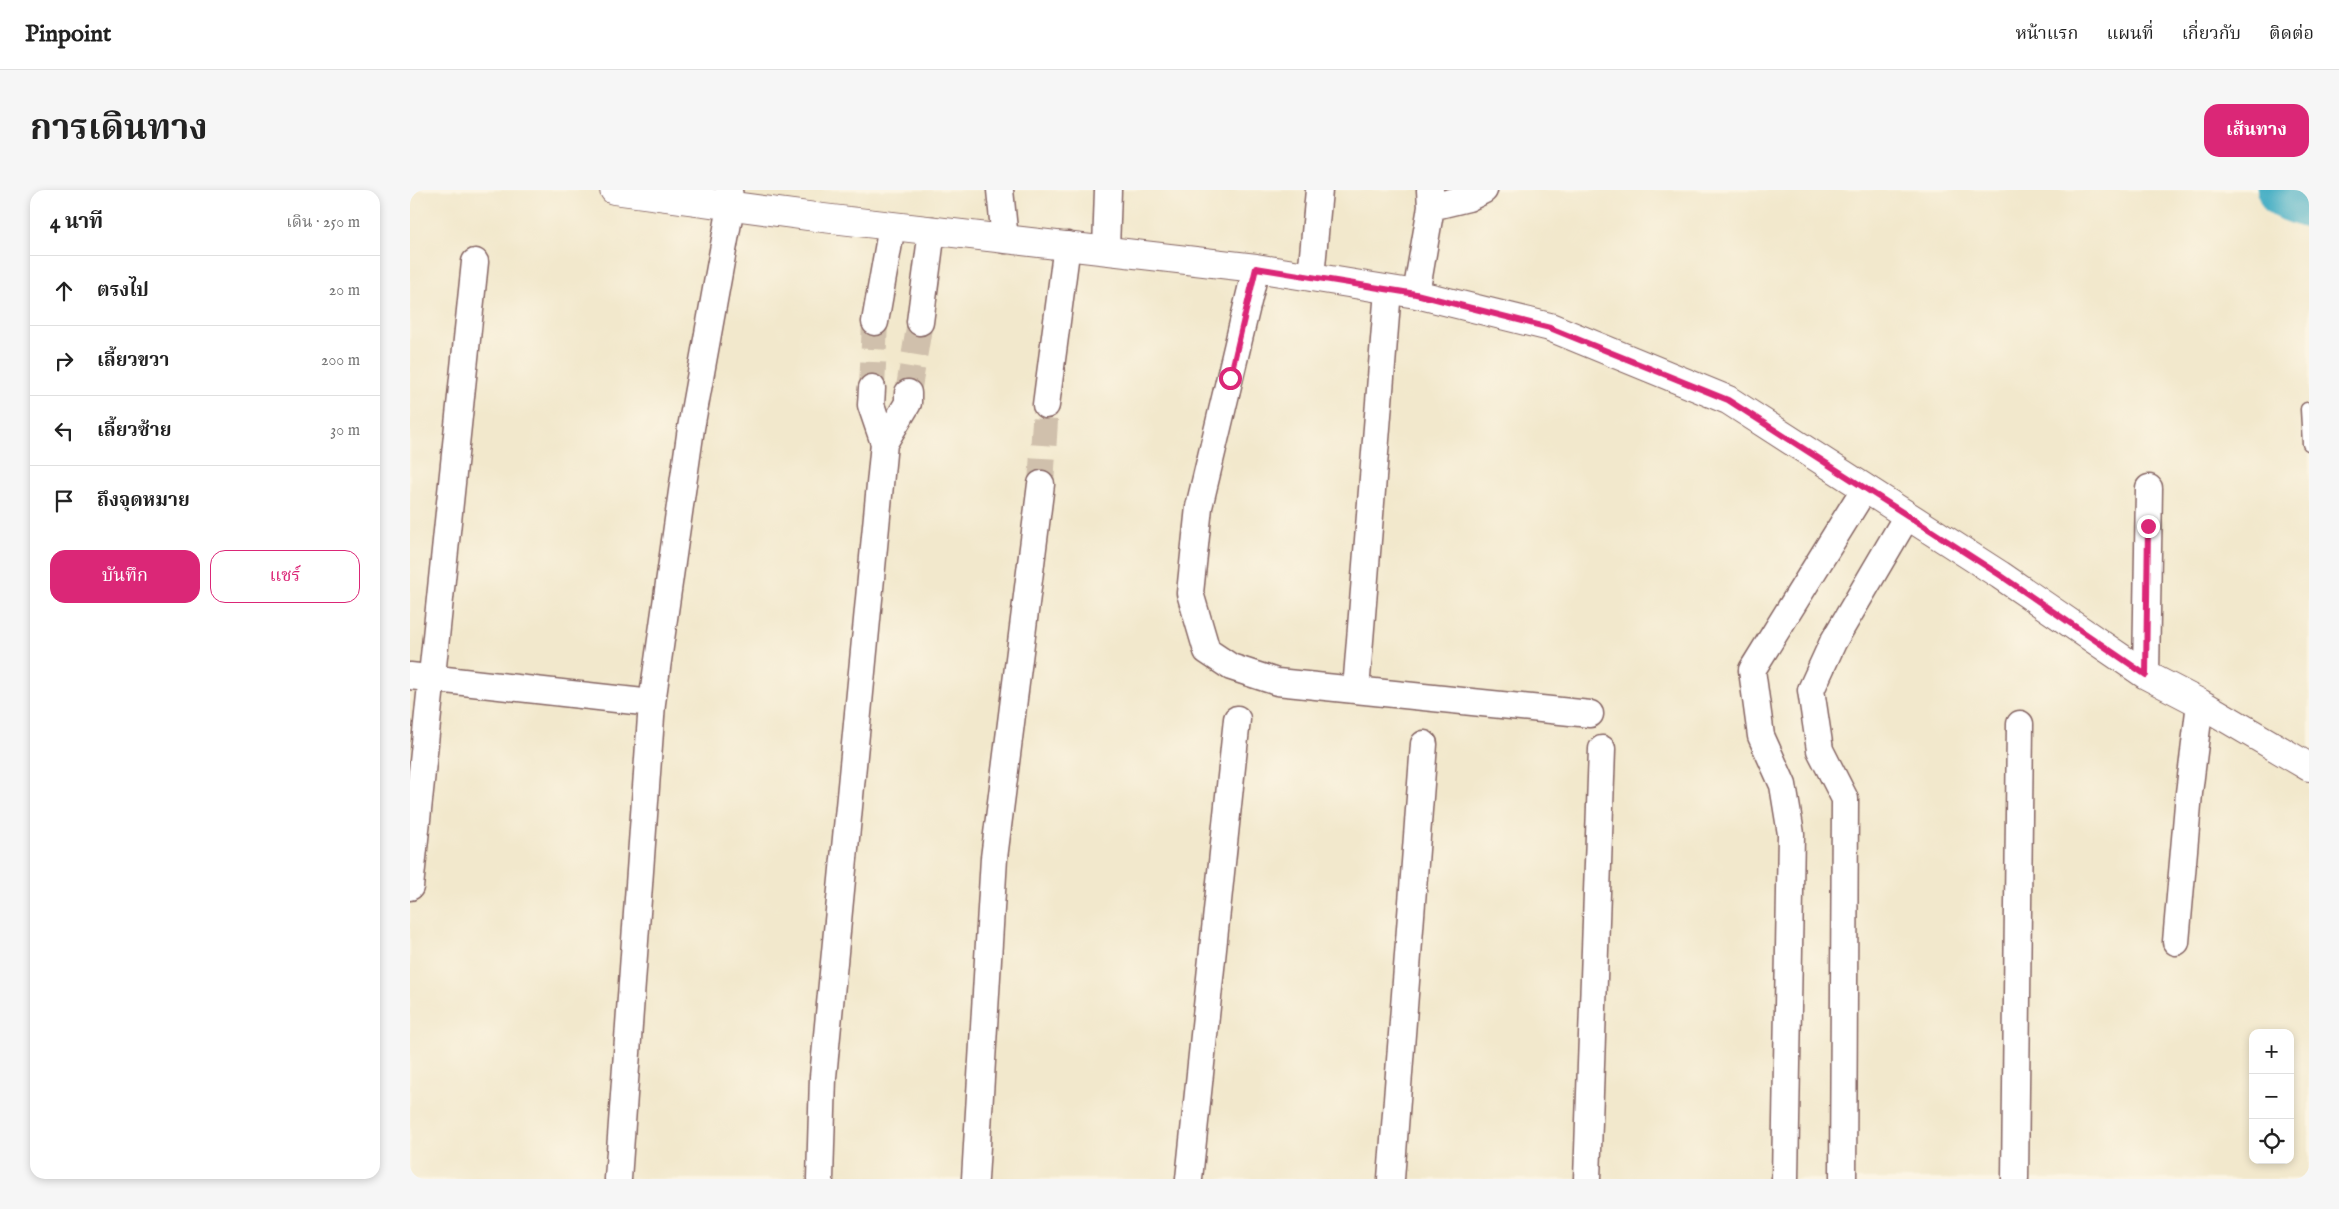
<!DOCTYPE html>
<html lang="th">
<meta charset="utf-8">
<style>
:root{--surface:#fff;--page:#f6f6f6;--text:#222;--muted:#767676;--line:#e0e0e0;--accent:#db2777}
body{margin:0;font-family:"IM FELL English","Noto Serif Thai",serif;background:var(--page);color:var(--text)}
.controls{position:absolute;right:15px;bottom:15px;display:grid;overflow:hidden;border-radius:10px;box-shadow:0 2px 8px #0003}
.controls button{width:45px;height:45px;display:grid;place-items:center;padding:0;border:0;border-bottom:1px solid var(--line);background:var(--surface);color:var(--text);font:25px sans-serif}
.stop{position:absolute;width:15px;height:15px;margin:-11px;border:4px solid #db2777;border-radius:50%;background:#fff}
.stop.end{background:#db2777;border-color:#fff;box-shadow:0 1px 5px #0008}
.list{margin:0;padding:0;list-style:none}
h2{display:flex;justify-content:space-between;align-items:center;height:65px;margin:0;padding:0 20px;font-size:21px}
h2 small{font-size:16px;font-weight:400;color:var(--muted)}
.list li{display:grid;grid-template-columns:32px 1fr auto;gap:15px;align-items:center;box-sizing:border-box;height:70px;padding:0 20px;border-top:1px solid var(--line)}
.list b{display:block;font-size:19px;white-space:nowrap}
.list em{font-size:16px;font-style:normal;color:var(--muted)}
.actions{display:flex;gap:10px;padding:15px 20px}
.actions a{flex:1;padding:11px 0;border:1px solid var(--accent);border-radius:15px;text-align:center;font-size:18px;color:var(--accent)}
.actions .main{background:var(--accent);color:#fff}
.icon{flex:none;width:28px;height:28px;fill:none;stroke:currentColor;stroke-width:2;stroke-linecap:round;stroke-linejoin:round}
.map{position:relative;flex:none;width:1899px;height:989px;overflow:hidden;border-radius:15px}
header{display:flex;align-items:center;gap:30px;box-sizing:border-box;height:70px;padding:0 25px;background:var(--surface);border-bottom:1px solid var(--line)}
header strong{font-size:24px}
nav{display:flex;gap:28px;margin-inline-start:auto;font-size:18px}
.intro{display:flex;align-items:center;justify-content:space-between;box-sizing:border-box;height:120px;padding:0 30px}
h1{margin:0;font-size:35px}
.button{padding:12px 22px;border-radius:15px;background:var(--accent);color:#fff;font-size:18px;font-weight:700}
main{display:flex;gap:30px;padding:0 30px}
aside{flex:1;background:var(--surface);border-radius:15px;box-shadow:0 2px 8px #0003}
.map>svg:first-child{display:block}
</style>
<header>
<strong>Pinpoint</strong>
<nav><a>หน้าแรก</a><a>แผนที่</a><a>เกี่ยวกับ</a><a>ติดต่อ</a></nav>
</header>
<div class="intro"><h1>การเดินทาง</h1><a class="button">เส้นทาง</a></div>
<main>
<aside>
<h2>4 นาที<small>เดิน · 250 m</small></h2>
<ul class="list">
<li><svg class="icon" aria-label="ahead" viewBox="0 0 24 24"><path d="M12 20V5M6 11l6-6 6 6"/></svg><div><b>ตรงไป</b></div><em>20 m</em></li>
<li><svg class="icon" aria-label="right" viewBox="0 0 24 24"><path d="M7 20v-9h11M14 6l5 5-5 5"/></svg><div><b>เลี้ยวขวา</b></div><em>200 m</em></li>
<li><svg class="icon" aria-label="left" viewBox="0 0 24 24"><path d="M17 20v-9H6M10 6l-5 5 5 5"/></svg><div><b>เลี้ยวซ้าย</b></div><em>30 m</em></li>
<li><svg class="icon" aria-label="arrive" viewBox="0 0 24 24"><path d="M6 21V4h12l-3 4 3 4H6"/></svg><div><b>ถึงจุดหมาย</b></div></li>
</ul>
<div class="actions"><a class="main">บันทึก</a><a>แชร์</a></div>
</aside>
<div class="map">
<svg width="1899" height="989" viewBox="0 0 1899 989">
<rect width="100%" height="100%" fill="#fcf5e5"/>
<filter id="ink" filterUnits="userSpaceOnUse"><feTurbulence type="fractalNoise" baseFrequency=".02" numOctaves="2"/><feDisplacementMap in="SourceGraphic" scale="10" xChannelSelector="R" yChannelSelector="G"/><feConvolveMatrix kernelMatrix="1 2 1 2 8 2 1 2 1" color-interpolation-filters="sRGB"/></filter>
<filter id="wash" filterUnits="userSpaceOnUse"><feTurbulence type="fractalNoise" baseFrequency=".0096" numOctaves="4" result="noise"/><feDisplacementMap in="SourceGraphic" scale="20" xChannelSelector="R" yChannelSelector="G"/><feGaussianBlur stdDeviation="1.12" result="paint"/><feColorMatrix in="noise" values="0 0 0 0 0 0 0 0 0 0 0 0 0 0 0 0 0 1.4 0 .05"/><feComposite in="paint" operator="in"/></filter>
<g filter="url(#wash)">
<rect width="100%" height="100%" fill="#f2e8cc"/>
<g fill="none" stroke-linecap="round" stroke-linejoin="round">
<path stroke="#46afc5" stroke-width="61" d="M1878 0 1899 8"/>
</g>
</g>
<g filter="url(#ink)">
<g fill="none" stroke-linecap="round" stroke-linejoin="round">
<path stroke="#d0c0ac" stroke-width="26" stroke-dasharray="26 13" stroke-linecap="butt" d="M462 198 465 132
M498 203 510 132
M631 294 636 215"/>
<defs>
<path id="service" d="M1897 219 1899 254"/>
<path id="minor" d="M590 0 595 50
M1021 17 1058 8 1074 0
M696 59 698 0
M846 78 789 317 780 403 797 461 821 477 867 492 1180 524
M901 87 909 0
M1006 104 1021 17 1020 0
M465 132 482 36
M510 132 522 40
M636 215 657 55
M474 253 498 213V203
M1736 485 1739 298
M0 486 242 513
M946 500 978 100
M0 697 65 72
M1766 752 1779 603 1790 513
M208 989 242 513 281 238 321 16 319 0
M410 989 413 887 474 253 461 215 462 198
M565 989 584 668 631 294
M779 989 827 529
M981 989 1014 554
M1177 989 1192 559
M1375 989 1381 644 1373 595 1351 546 1342 480 1455 298
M1433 989 1435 609 1410 560 1401 500 1423 452 1497 326
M1605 989 1610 534"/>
<path id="tertiary" d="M204 0 413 28 846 78 1006 104 1140 137 1318 210 1590 385 1736 485 1790 513 1899 577"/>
</defs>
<use href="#service" stroke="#856563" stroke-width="15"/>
<use href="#minor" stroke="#856563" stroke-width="29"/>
<use href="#tertiary" stroke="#856563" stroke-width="30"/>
<use href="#service" stroke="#fff" stroke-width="12"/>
<use href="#minor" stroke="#fff" stroke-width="26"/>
<use href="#tertiary" stroke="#fff" stroke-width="28"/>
</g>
</g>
<g fill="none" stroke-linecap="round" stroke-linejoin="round" filter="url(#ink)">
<path stroke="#db2777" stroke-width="6" d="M820 188 846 78 1006 104 1140 138 1318 210 1590 385 1736 485 1738 336"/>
</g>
</svg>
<div class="controls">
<button>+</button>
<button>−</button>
<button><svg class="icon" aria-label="locate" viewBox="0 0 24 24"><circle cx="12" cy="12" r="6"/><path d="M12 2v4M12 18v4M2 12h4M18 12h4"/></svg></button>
</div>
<div class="stop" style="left:820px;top:188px"></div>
<div class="stop end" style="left:1738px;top:336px"></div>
</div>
</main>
